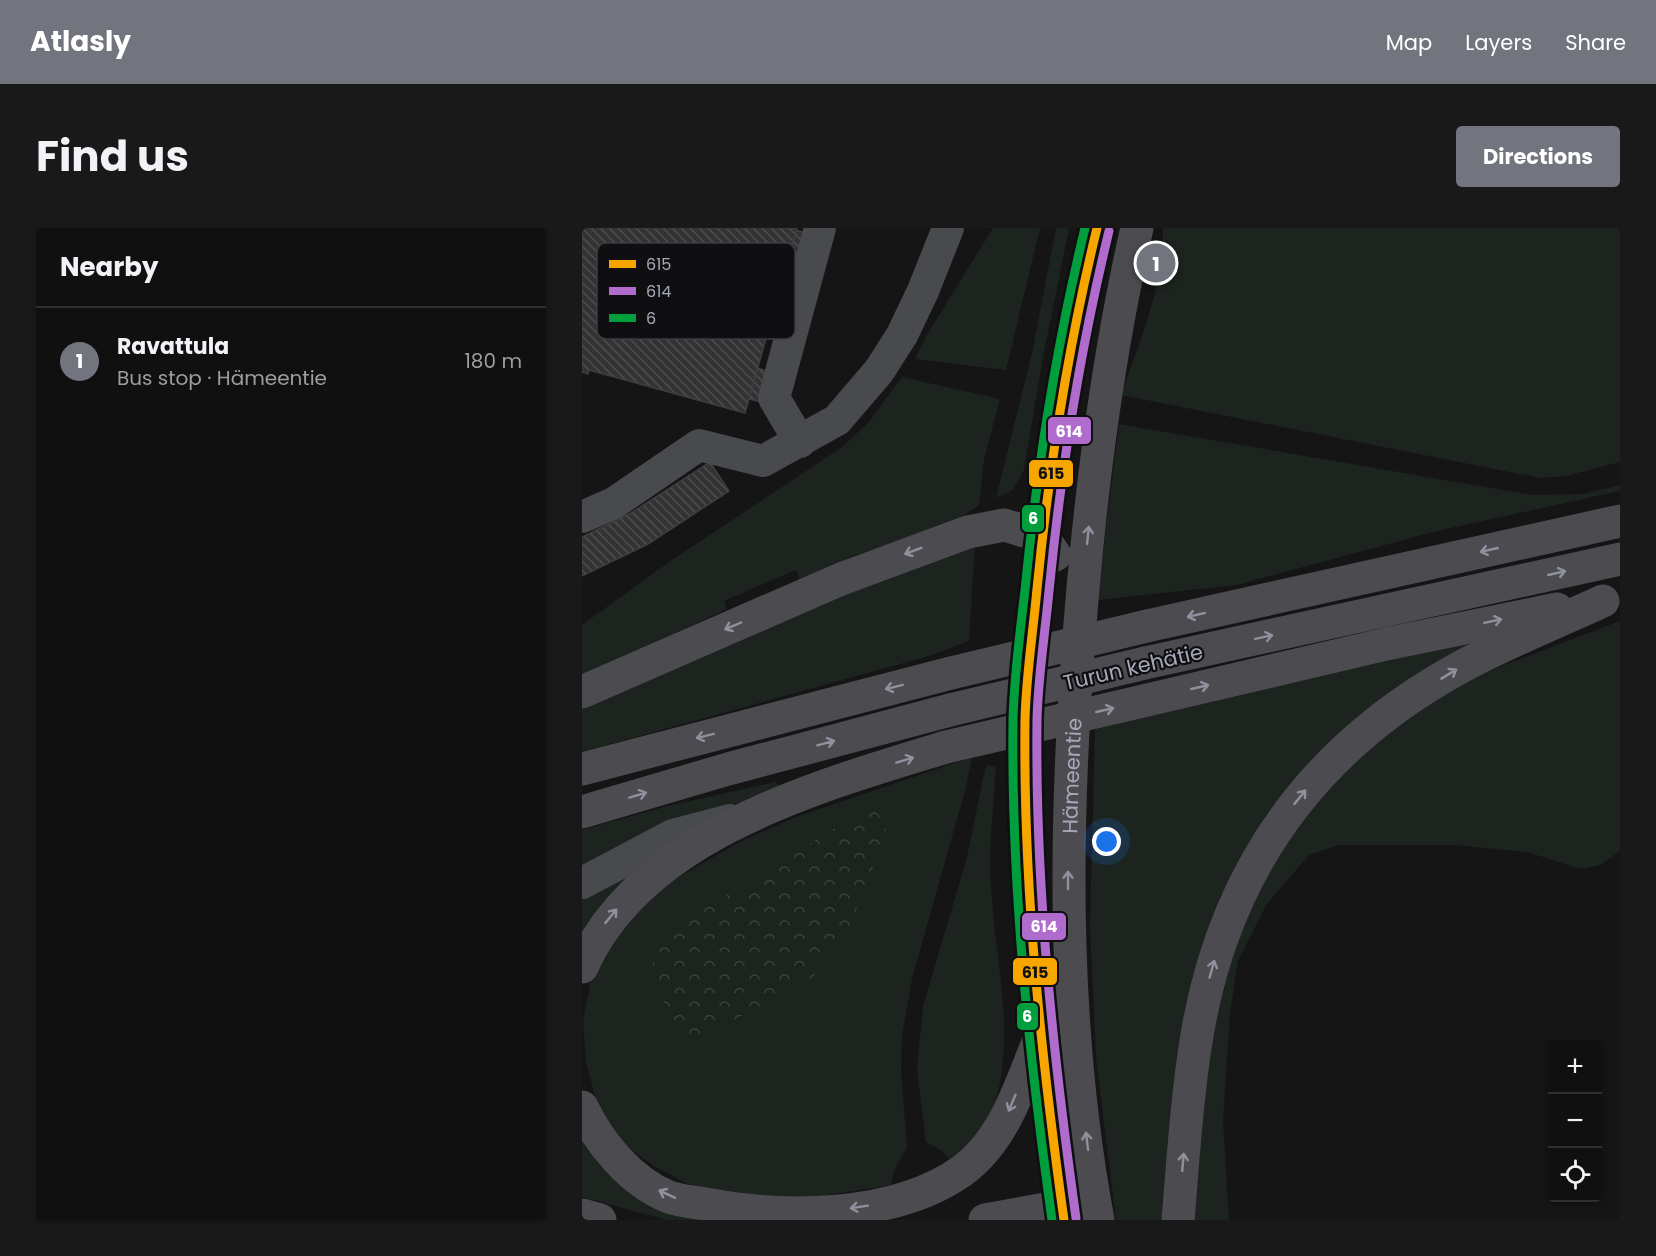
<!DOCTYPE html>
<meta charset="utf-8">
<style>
:root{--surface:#101010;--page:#191919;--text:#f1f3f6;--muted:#9c9d9f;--line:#303030;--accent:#73757e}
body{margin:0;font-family:Poppins,sans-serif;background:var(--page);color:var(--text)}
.controls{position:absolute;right:18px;bottom:18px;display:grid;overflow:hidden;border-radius:6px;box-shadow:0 2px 4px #0004}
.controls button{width:54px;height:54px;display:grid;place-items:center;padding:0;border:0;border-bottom:2px solid var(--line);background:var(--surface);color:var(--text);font:30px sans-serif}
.you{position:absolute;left:525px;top:614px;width:21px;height:21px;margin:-15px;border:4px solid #fff;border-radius:50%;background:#1a73e8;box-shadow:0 0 0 9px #1a73e833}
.badge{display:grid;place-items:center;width:39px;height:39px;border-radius:50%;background:var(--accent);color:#fff;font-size:20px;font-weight:700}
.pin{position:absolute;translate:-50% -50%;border:3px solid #fff;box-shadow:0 2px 6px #0006}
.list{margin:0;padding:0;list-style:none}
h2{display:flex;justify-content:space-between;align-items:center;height:78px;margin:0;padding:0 24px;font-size:26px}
h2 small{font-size:20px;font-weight:400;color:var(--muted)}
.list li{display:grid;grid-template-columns:39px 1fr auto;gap:18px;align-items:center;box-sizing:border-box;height:108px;padding:0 24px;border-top:2px solid var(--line)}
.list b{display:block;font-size:22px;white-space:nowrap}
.list p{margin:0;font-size:20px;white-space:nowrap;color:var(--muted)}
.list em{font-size:20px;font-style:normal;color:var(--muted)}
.icon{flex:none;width:33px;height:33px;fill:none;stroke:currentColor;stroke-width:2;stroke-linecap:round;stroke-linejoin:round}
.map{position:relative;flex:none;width:1038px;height:992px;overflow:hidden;border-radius:6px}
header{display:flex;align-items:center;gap:36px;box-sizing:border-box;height:84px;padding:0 30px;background:var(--accent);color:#fff}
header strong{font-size:28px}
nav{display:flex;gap:33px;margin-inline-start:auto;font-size:21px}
.intro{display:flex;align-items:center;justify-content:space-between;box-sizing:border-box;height:144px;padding:0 36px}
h1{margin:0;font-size:42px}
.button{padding:15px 27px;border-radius:6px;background:var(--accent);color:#fff;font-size:21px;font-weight:700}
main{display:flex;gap:36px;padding:0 36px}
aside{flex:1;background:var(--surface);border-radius:6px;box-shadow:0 2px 4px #0004}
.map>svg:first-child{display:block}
</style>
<header>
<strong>Atlasly</strong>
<nav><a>Map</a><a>Layers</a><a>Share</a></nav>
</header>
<div class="intro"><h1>Find us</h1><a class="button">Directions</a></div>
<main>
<aside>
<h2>Nearby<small></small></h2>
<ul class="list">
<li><span class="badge">1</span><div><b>Ravattula</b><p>Bus stop · Hämeentie</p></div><em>180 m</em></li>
</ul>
</aside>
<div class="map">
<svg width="1038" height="992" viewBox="0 0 1038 992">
<defs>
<pattern id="forest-crowns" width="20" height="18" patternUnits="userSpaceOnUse" patternTransform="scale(1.5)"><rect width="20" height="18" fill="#1d241f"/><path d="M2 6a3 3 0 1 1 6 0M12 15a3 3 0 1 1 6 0" fill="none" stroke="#3b413d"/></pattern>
<pattern id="building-back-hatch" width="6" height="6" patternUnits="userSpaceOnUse" patternTransform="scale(1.5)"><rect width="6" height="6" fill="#333334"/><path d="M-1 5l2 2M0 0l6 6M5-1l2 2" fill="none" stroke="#4e4e4f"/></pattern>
</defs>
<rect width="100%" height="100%" fill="#151515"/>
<path fill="#1d241f" d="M411 0H458L424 142 333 131 346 105Z
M474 0H487L461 129 442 242 431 262 414 270 450 125Z
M581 0H1038V234L984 248 958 250 539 167C558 113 582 57 581 0Z
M320 149 418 171 402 232 397 277 370 295 271 328 218 352 214 342 142 373 145 381 0 449V397L87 334 259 220 287 194Z
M537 196 950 267 1001 266 1038 257V263L855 303 655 357 515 372Z
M393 314 387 413 347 428 0 524V475L217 383Z
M1038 393V623L1019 637 999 641 945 624 873 617H757L727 627 684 677 656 733 648 785 641 893 647 992H610L628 790 668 672 738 565 818 493 891 449Z
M884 411 888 423 778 486 732 532 689 582 658 629 637 672 618 729 585 992H534L514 830 508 697 513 500Z
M390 529 384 559 330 751 320 808 319 845 325 919 312 943 309 957 201 974 115 961 72 938 40 915 16 879 4 834 1 792 9 752 25 717 80 659 157 614 214 589Z
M404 537 414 539C412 578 406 619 409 658 412 720 429 787 419 849 415 883 393 912 369 934L359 922 344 914 335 841 341 778 384 633Z
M193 554 197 558 0 639V602L89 577Z
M63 628 0 712V666Z
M0 894 11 914 153 992H85L0 969Z"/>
<path fill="url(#forest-crowns)" d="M293 583 304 595 303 609 262 713 226 754 116 810C81 799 80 764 70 733L77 716 100 694 276 586Z"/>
<path fill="url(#building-back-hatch)" stroke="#3d3e41" stroke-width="1.5" d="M0 0H215L163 185 7 142 6 146 0 144Z
M214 2 227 6 217 42 204 39Z
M175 140 188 144 180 174 167 171Z
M128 234 147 263 66 316 0 348V309L49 285Z"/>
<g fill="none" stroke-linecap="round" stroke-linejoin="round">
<path stroke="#494a4e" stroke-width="32" d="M218 214 192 170 238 0
M0 289 32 275 117 217 181 233 255 192 297 143 320 107 341 63 366 0
M0 655 91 607 148 592"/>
<g stroke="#4c4c50" stroke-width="33">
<path d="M565 398 1038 293"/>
<path d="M563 435 1038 331"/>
<path d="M0 464 259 351 386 304 422 297 460 308 473 327"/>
<path d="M561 473 804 416 975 381"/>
<path d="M0 541 369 445"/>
<path d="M0 584 146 541 368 482"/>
<path d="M0 739C59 606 237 558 364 519"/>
<path d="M0 879C17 915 49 954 87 969 98 973 112 974 123 976 201 991 312 991 380 943 424 911 439 854 459 807"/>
<path d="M0 987 18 992"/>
<path d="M403 992 480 978 500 970"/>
<path d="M482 992C458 830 442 655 443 491 444 452 450 411 454 371 466 246 484 122 515 0"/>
<path id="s1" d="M516 992C482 809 482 622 495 437 505 290 522 144 555 0"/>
<path d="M596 992C601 935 604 877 613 820 638 649 726 523 877 440 923 415 973 395 1021 373"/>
</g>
<path stroke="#4c4c50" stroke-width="33" d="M369 445 565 398
M368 482 563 435
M364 519 561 473"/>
<defs>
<path id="bus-1" d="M482 992C459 827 441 659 443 492 444 448 451 405 455 361 467 240 486 119 515 0"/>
<path id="bus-2" d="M494 990C471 826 453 659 455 492 456 449 463 406 467 363 479 241 498 122 527 3"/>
<path id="bus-3" d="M470 992C447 826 429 659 431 492 432 448 438 405 443 362 455 240 474 119 503 0"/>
</defs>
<use href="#bus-1" stroke="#0f0f11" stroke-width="14"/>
<use href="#bus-2" stroke="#0f0f11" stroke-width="14"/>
<use href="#bus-3" stroke="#0f0f11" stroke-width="14"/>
<use href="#bus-1" stroke="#f7a600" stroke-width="9"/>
<use href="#bus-2" stroke="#b06ccc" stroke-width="9"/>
<use href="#bus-3" stroke="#009e3d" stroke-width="9"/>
</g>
<defs><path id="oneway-shaft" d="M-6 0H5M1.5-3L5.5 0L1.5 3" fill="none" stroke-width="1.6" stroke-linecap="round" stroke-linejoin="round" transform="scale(1.5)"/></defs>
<g stroke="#8f919d">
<use href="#oneway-shaft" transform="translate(506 307) rotate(-84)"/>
<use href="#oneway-shaft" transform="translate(907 322) rotate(167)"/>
<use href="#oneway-shaft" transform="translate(331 323) rotate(160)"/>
<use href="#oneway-shaft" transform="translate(975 345) rotate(-13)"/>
<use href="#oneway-shaft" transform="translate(614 387) rotate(167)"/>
<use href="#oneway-shaft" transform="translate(911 393) rotate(-12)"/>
<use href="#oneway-shaft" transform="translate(151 398) rotate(157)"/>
<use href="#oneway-shaft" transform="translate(682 409) rotate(-12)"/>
<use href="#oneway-shaft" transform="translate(867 446) rotate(-31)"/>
<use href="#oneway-shaft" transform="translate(312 459) rotate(166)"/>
<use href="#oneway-shaft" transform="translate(618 459) rotate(-13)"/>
<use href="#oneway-shaft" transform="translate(523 482) rotate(-13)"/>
<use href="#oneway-shaft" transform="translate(123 508) rotate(166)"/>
<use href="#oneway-shaft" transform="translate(244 515) rotate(-15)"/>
<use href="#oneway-shaft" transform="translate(323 532) rotate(-17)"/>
<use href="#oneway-shaft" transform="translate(56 567) rotate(-17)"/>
<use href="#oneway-shaft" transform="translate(718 569) rotate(-51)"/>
<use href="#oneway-shaft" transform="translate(486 652) rotate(-90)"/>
<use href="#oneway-shaft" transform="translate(29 688) rotate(-51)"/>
<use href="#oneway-shaft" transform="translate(630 741) rotate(-74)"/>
<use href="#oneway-shaft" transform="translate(430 875) rotate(113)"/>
<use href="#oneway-shaft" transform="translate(505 913) rotate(-97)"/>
<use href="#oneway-shaft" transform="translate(601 934) rotate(-85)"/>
<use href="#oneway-shaft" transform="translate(85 966) rotate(-155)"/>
<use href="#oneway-shaft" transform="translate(277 979) rotate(171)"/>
</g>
<g text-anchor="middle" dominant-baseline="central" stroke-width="4.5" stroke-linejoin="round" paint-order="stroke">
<g font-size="21" fill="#a5a8b7" stroke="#0f0f11">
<text transform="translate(551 439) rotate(-13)">Turun kehätie</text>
<text stroke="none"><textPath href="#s1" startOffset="446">Hämeentie</textPath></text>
</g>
</g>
<rect x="15" y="15" width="198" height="96" rx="9" fill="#0f0f11" stroke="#3c3d43" stroke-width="1.5"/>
<rect x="27" y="32" width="27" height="8" fill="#f7a600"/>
<rect x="27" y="59" width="27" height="8" fill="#b06ccc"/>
<rect x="27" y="86" width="27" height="8" fill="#009e3d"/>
<g font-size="16" fill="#a5a8b7">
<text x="64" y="42">615</text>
<text x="64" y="69">614</text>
<text x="64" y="96">6</text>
</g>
<g stroke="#0f0f11" stroke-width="2">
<rect x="465" y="188" width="45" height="29" rx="6" fill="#b06ccc"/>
<rect x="446" y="231" width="46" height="29" rx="6" fill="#f7a600"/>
<rect x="439" y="276" width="24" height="29" rx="6" fill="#009e3d"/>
<rect x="439" y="684" width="46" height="29" rx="6" fill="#b06ccc"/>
<rect x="430" y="729" width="46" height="29" rx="6" fill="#f7a600"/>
<rect x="434" y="774" width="23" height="29" rx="6" fill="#009e3d"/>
</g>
<g font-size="16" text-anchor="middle" font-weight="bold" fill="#fff">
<text x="487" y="209">614</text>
<text x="451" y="296">6</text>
<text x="462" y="704">614</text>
<text x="445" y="794">6</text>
</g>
<g font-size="16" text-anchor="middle" font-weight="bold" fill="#111">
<text x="469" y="251">615</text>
<text x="453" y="750">615</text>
</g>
</svg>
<div class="controls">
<button>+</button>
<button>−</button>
<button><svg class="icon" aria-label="locate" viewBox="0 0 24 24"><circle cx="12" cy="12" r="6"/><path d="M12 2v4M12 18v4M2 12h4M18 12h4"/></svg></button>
</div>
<div class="you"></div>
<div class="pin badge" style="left:574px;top:35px">1</div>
</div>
</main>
